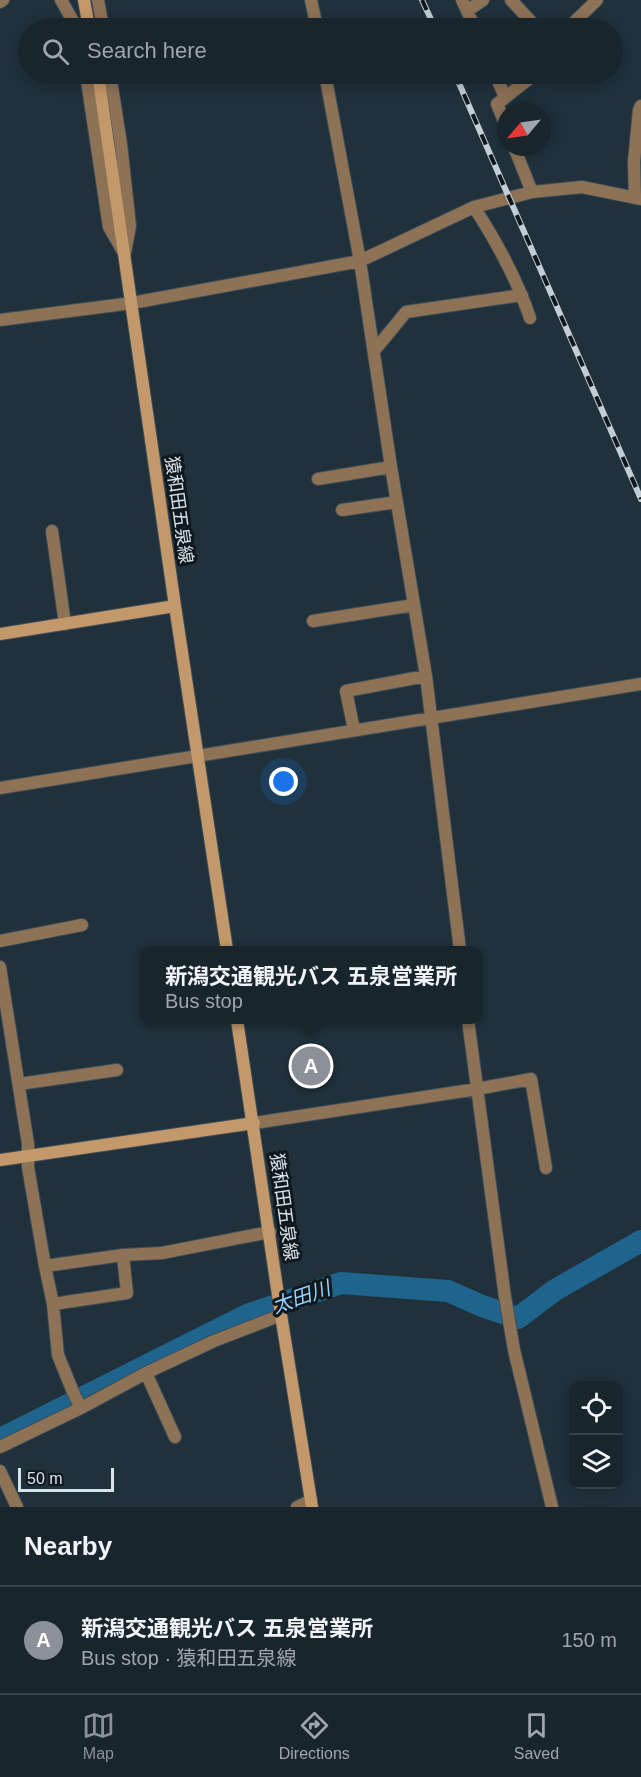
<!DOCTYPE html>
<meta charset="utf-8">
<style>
:root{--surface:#18252d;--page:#212d35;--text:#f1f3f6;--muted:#9fa5aa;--line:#364249;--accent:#8c9099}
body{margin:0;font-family:Helvetica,"Noto Sans JP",sans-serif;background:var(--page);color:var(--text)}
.controls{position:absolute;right:18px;bottom:18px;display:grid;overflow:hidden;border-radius:12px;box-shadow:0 3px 15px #0003}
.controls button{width:54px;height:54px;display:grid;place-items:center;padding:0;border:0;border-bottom:2px solid var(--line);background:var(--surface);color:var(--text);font:30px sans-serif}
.compass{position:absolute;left:497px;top:102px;width:54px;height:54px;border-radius:50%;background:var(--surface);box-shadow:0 3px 15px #0003;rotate:241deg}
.scale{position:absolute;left:18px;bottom:15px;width:96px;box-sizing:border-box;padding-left:6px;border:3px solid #d9e3eb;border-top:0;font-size:16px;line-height:21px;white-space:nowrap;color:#d9e3eb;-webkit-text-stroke:4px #10181d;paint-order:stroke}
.you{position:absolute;left:284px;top:782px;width:21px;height:21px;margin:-15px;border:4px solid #fff;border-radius:50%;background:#1a73e8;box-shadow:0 0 0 9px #1a73e833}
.badge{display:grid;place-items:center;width:39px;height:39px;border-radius:50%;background:var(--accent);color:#fff;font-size:20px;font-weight:700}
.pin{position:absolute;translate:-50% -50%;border:3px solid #fff;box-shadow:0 2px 6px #0006}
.popup{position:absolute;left:140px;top:946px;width:342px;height:78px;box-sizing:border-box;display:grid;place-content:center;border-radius:12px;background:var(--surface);filter:drop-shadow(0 2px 4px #0005);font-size:20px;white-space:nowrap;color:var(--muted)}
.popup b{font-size:22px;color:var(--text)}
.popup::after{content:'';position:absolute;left:50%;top:100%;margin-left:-12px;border:12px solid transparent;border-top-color:var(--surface)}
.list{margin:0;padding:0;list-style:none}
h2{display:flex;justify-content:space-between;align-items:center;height:78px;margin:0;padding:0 24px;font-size:26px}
h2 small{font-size:20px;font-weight:400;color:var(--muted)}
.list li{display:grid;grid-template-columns:39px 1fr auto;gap:18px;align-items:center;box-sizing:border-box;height:108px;padding:0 24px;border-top:2px solid var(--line)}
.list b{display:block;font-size:22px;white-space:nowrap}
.list p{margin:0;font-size:20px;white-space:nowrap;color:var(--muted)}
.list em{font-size:20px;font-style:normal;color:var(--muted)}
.icon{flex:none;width:33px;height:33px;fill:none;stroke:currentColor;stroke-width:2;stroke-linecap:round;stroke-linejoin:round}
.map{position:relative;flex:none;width:641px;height:1507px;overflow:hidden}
.search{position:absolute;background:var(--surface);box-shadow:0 3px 15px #0003;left:18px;right:18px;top:18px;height:66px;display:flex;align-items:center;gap:15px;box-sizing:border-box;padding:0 21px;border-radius:33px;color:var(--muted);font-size:22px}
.sheet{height:186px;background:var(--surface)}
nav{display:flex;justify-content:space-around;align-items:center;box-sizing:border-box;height:84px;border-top:2px solid var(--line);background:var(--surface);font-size:16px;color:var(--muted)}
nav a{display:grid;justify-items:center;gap:3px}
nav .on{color:var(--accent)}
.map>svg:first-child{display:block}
</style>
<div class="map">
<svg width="641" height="1507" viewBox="0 0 641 1507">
<rect width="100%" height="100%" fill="#20313c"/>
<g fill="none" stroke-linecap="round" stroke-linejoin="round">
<path stroke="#1e648d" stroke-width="22" d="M0 1439 247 1315 341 1283 448 1291 482 1306 518 1318 555 1290 641 1241"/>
<defs>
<path id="street" d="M61 0 77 28
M98 0 103 28
M311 0 317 28
M462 0 475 28
M511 0 537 28
M0 2 3 0
M467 11 483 0
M568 28 597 0
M86 74 109 227 124 253
M110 74 121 144 130 226 125 253
M325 74 360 261 391 467 426 676 460 950
M495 74 505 97
M506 126 497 104 535 74
M514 147 532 192
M635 198 634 162 639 110 641 106
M474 207C496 241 517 279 530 318
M0 320 132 303 360 261 474 207 532 192 582 187 641 199
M374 351 406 312 522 295
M318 479 391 467
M342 510 397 502
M52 531 65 624
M313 621 414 605
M354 730 346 691 426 676
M0 788 641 684
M0 941 82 925
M0 967 28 1144V1167L45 1266 53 1304 58 1355 73 1392 81 1408
M468 1020 505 1297 514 1350 552 1507
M19 1084 117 1070
M254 1123 477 1089 531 1079 546 1168
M45 1266 123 1255 162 1253 270 1232
M53 1304 127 1293 123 1255
M146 1373 175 1437
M0 1447 81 1408 146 1373 214 1341 281 1315
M0 1471 17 1507
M297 1507 311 1500"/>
<path id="secondary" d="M84 0 89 28
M98 74 175 606 227 950
M0 634 175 606
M237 1020 281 1315 312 1507
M0 1160 254 1123"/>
</defs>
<use href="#street" stroke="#3e4d58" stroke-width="14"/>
<use href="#secondary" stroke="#3e4d58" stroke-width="14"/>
<use href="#street" stroke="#8d7256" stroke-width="12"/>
<use href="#secondary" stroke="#c3986a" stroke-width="12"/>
<defs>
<path id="rail" d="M422 0 435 28
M455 74 641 499"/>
</defs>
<use href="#rail" stroke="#c2cdd5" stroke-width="6"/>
<use href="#rail" stroke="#10181d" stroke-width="4" stroke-dasharray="11" stroke-linecap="butt"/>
</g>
<g text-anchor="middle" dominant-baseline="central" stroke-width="6" stroke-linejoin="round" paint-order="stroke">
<g font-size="18" fill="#d9e3eb" stroke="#10181d">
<text transform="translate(179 510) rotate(82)">猿和田五泉線</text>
<text transform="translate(284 1207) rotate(82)">猿和田五泉線</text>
</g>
<g font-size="20" font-style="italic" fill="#93d2fd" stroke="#10181d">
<text transform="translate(301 1297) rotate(-19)">太田川</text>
</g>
</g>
</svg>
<div class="controls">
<button><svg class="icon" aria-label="locate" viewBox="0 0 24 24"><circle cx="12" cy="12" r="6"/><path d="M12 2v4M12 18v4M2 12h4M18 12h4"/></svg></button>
<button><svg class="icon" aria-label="layers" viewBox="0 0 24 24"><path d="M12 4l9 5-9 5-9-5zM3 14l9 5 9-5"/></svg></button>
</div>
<svg class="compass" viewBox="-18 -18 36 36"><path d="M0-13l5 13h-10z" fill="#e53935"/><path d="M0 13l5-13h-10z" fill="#9fa5aa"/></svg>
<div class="scale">50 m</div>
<div class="you"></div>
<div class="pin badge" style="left:311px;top:1066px">A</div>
<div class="popup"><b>新潟交通観光バス 五泉営業所</b>Bus stop</div>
<div class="search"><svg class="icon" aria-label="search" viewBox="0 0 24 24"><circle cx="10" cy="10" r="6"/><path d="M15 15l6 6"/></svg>Search here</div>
</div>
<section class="sheet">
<h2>Nearby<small></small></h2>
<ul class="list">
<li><span class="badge">A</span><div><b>新潟交通観光バス 五泉営業所</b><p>Bus stop · 猿和田五泉線</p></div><em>150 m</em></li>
</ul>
</section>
<nav>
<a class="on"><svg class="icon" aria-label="map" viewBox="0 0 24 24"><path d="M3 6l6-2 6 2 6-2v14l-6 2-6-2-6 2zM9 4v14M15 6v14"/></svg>Map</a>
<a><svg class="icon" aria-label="directions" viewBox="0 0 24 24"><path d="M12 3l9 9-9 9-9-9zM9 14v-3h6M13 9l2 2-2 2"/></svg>Directions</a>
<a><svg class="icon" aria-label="saved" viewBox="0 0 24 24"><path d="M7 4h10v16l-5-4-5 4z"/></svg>Saved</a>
</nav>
